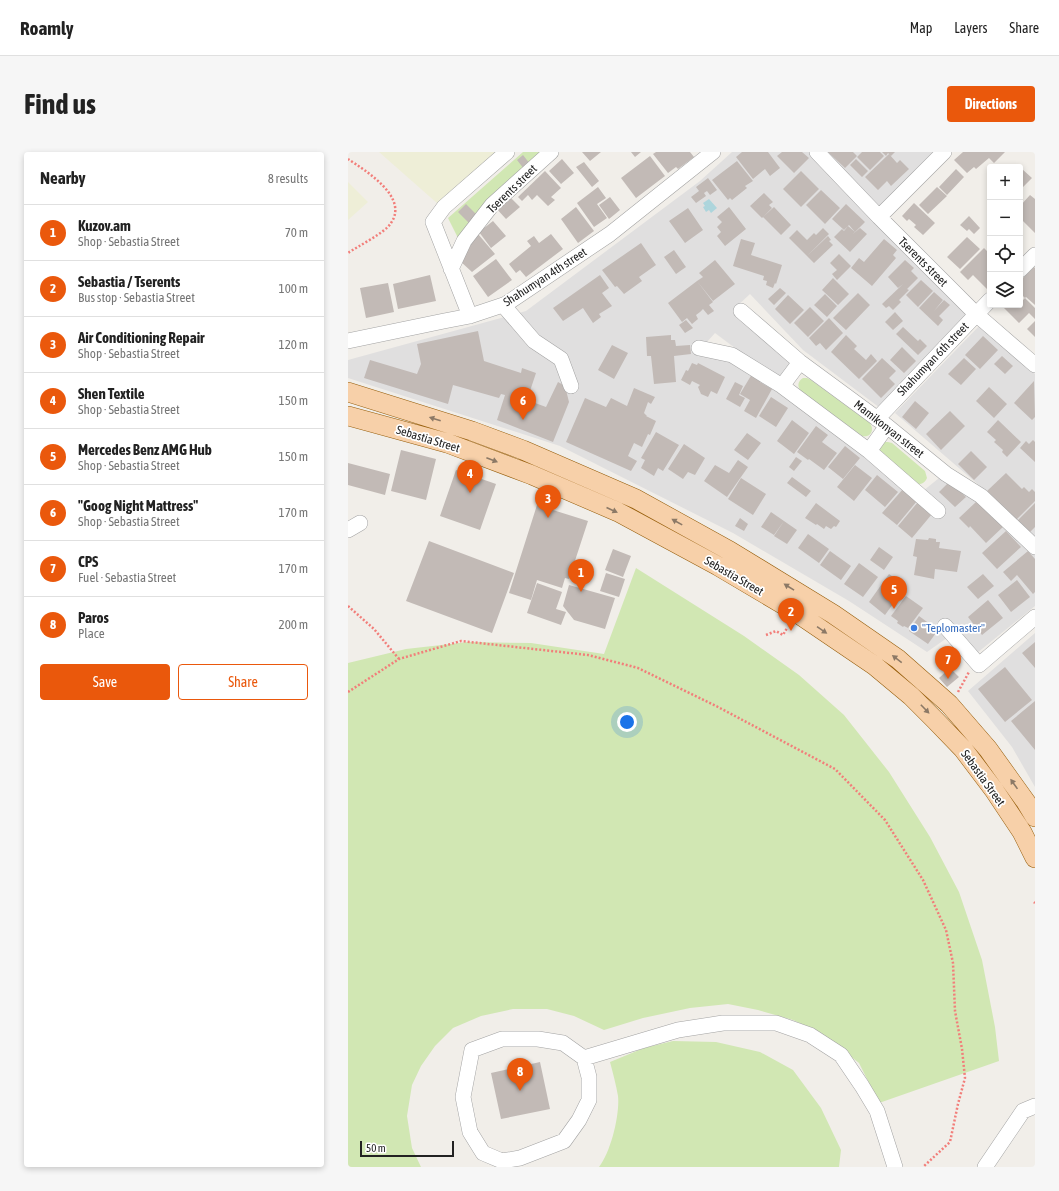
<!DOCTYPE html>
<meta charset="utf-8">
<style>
:root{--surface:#fff;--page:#f6f6f6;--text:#222;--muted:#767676;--line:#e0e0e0;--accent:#ea580c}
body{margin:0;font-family:"Asap Condensed",sans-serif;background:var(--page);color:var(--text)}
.controls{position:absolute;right:12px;top:12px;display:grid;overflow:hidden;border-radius:4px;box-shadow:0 2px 6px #0003}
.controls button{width:36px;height:36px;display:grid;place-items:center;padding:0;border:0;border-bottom:1px solid var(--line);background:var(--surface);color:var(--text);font:20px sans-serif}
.scale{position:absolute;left:12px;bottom:10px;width:94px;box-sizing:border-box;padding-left:4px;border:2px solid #222;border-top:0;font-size:11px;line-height:14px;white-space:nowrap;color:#222;-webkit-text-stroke:3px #fff;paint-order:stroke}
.you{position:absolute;left:279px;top:570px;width:14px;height:14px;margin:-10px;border:3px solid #fff;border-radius:50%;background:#1a73e8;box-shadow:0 0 0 6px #1a73e833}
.badge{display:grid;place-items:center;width:26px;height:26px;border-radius:50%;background:var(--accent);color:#fff;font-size:13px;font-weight:700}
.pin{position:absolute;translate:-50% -33px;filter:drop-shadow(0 1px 2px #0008)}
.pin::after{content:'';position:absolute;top:21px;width:14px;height:12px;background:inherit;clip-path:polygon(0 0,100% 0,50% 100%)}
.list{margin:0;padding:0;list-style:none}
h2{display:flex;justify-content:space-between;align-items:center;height:52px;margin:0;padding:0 16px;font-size:17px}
h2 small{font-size:13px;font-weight:400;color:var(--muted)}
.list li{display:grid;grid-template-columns:26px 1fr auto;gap:12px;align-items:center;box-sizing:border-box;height:56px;padding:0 16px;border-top:1px solid var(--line)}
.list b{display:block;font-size:15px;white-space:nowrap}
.list p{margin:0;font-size:13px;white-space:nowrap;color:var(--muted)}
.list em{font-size:13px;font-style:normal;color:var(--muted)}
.actions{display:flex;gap:8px;padding:12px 16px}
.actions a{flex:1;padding:9px 0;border:1px solid var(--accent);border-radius:4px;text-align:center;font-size:14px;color:var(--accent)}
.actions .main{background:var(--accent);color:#fff}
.icon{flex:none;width:22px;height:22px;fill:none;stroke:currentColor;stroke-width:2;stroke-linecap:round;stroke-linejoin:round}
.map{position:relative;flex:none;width:687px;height:1015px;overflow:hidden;border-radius:4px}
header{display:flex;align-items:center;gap:24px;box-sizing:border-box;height:56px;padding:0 20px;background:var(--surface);border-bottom:1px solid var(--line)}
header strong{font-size:19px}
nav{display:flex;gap:22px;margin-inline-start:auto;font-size:14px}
.intro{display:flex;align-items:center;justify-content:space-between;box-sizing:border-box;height:96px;padding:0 24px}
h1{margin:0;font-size:28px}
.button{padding:10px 18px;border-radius:4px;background:var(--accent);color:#fff;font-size:14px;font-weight:700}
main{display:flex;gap:24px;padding:0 24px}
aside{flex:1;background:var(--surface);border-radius:4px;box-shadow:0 2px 6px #0003}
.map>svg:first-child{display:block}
</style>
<header>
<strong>Roamly</strong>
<nav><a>Map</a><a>Layers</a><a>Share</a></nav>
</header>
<div class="intro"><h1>Find us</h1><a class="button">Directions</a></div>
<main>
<aside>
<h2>Nearby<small>8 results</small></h2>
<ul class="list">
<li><span class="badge">1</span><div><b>Kuzov.am</b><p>Shop · Sebastia Street</p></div><em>70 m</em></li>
<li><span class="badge">2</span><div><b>Sebastia / Tserents</b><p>Bus stop · Sebastia Street</p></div><em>100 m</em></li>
<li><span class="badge">3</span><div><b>Air Conditioning Repair</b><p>Shop · Sebastia Street</p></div><em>120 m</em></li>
<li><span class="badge">4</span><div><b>Shen Textile</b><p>Shop · Sebastia Street</p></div><em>150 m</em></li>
<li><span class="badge">5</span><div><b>Mercedes Benz AMG Hub</b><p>Shop · Sebastia Street</p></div><em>150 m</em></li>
<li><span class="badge">6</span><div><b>&quot;Goog Night Mattress&quot;</b><p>Shop · Sebastia Street</p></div><em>170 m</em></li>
<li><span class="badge">7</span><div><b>CPS</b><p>Fuel · Sebastia Street</p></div><em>170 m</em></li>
<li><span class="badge">8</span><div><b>Paros</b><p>Place</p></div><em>200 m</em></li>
</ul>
<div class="actions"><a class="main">Save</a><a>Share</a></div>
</aside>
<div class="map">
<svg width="687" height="1015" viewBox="0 0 687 1015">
<rect width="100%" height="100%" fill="#f1eee9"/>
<path fill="#e0dfdf" d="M384 0H463L621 162 532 256 455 198 402 142 386 157 445 210 431 229 367 181 350 200 394 212 575 339 596 322 687 400V454L629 501 609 479 579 500 501 449 385 381 212 294 0 226V208L178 159 352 29Z
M475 0H590L534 57Z
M633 172 687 222V387L633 335 547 261Z
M687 481V635L664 595 620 539Z"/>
<path fill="#eeeed7" d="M31 0H151L90 52Z
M0 30 20 50 0 68Z"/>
<path fill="#d1e7b3" d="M175 0H199L110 86 100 66Z
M455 226H459L463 228 522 271C527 279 522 286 514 284L454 240C449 235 449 230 455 226Z
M536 290H540L544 291 577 319 579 326C577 330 575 332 570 332L532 300 531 296Z
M288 416 396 484 451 523 496 563 541 620 582 685 611 740 634 808 647 875 651 909 531 951 511 911 473 881 445 868 410 858 380 852 342 856 295 866 256 878 226 864 199 857H165L133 864 105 876 87 894 73 914 64 933 59 964 64 996 73 1015H0V511L58 497 120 490 183 491 256 502Z
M325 889 368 890 412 900 445 918 473 956 493 998 491 1015H251C263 1000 272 962 270 944 268 933 265 921 262 910L296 896Z"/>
<path fill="#add5dc" d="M361 47 369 56 363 61 361 58 358 60 355 55 357 54 355 51Z"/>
<path fill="#c2bab6" d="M234 0H253L242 9Z
M283 0H293L287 5Z
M308 0H342L346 5 330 17 328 15 320 21 305 2Z
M394 0H420L432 16 422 24 417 17 405 27 388 5Z
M434 0H454L461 6 446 21 429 4Z
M480 0H505L509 4 497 16Z
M514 0H532L536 4 522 18 509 5Z
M534 0H547L543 4 540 1 538 4Z
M615 0H657L646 11 641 6 628 17 626 15 619 21 606 8Z
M541 2 549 11 552 8 561 17 543 34 539 29 530 38 517 25Z
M175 3 182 12 176 17 169 8Z
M302 4 317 24 288 46 273 26Z
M214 7 226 21 213 32 201 19Z
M508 7 520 19 514 25 502 13Z
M389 9 405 29 397 34 399 36 384 48 382 46 380 48 364 28Z
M236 10 251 29 244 35 228 15Z
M608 17 616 25 599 43 591 35Z
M674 17 684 26 672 38V20Z
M197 19 213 36 203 45 207 48 200 54 189 43 184 48 180 43 174 49 170 45Z
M453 19 471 37 453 55 435 37Z
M360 26 369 38 362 43 359 39 356 41 358 44 348 51 343 45 351 39 348 35Z
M250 35 258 46 249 52 259 66 246 75 229 51Z
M589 35 599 44 580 62 571 53Z
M473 38 492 56 477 72 458 53Z
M416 41 425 50 421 53 424 56 414 66 402 54Z
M159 42 172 55 158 67 146 54Z
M682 43 687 47V81L672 66V54Z
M262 45 272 58 261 67 251 53Z
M566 51 587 71 575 83 566 75 568 73 561 67 559 69 554 64Z
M118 52 130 64 122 72 110 60Z
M498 52 517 70 507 80 501 73 496 78 484 67Z
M228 55 246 79 230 91 213 67Z
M381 55 398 77 377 94 369 84 373 80 369 75 374 70 369 65Z
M426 55 443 73 433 83 415 65Z
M340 56 355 78 337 91 321 69Z
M621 64 632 76 626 82 621 77 619 79 612 73Z
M145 69 158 84 143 96 131 80Z
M500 74 507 80 505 82 512 76 519 82 502 100 486 85 494 77 496 79Z
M475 76 481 82 459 104 441 86 449 78 459 88 466 81 468 83Z
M130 82 147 102 124 120 112 109Z
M203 82 215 97 178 125 172 118 168 121 161 112 183 94 179 89 186 84 191 91Z
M480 84 483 88 481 89 485 93 466 111 459 104Z
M619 85 632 97 612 117 599 105Z
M393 87 407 91 403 103 434 113 428 132 427 131 425 136 418 133 419 129 415 128 416 124 385 114Z
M536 87 549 98 545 103 548 106 524 134 503 116 511 106 516 110Z
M293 91 308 113 291 125 294 129 276 142 269 134 267 135 254 118Z
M636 96 642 102V134L639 137 625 123 620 128 612 120Z
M326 98 338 115 328 122 316 105Z
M491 102 503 114 489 128 484 122 489 118 482 111Z
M148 107 164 128 140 145 125 124Z
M367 108 387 132 365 149 349 129 355 125 351 121Z
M557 108 566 116 563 119 570 126 559 137 561 138 551 148 553 150 545 158 541 154 538 156 534 152 555 132 550 136 540 125Z
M686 115 687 116V153L678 145 677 146 672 141V129Z
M82 123 88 149 50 157 45 132Z
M252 123 261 136 254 141 264 154 251 162 253 165 245 171 235 156 215 169 205 156Z
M485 126 501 142 490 153 474 138Z
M573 128 585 139 570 155 558 143Z
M349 129 365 150 361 153 366 159 360 163 355 157 352 160 349 156 352 160 348 163 350 167 344 172 339 166 334 170 320 151Z
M40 131 46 160 18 166 12 136Z
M432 136 438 141 426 153 420 147Z
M586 140 595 148 586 159 596 148 602 153 591 164 595 168 590 174 571 156Z
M510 141 522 153 498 178 485 166Z
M477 142 489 154 479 165 466 153Z
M440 143 456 158 442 172 427 157Z
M677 146 687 156V167L681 161 671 171 653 153H672V147L674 149Z
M462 155 476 169 460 185 446 171Z
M547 160 555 169 545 178 537 170Z
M481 166 495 181 478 198 472 191 468 194 461 186Z
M338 168 345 176 337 181 331 173Z
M687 169V185L679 177Z
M555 175 570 189 572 187 579 194 570 203 548 182Z
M130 179 136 209 173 221 174 216 188 221 179 248 198 255 210 230 217 234 221 250 205 290 149 268 157 243 153 242 151 246 105 233 100 252 16 226 22 208 69 222 73 212 69 192Z
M323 183V188H327L328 194 342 193 343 202 326 204 328 230 306 232 303 204H299L298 185Z
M498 183 509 194 506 197 518 208 523 202 529 209 511 227 483 200Z
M635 184 650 198 632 217 617 203Z
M264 193 280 201 266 227 250 218Z
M554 195 568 209 556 221 542 208Z
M654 204 665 214 657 222 646 212Z
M534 206 548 219 541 226 547 232 533 246 514 227Z
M616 206 628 217 613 233 600 222Z
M344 211 349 213 350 211 377 225 369 242 363 239 360 245 353 242 350 235 352 233 344 229 342 233 333 228 338 218 340 219Z
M404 222 414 227 412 230 424 237 408 266 396 259 402 248 392 242Z
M686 229 687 265 684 268 666 251Z
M387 230 395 234 391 243 397 246 392 255 378 247Z
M641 235 659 252 646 266 628 249Z
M286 236 307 245 303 252 300 250 296 261 299 264H298L308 269 302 283 300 282 294 295 286 291 280 304 289 309 283 319 218 290 237 246 258 255 263 246 279 254Z
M423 245 440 256 428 275 411 264Z
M567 249 581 261 568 277 554 265Z
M602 259 617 274 593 298 578 282Z
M444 268 461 281 446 302 429 289Z
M650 268 673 290 659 305 654 300 655 298 646 290 648 288 639 280Z
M468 274 480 283 474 290 489 301 476 318 461 307 460 308 449 300Z
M308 280 331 293 315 319 310 316 306 324 293 316 297 308 293 306Z
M399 281 413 291 400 308 386 298Z
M685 288 687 290V310L672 296 678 289 681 292Z
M336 292 357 306 347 323 340 320 335 327 320 317Z
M497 294 512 306 495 327 480 315Z
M53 298 88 307 78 348 43 339Z
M623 299 639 315 626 328 610 312Z
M448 305 454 309 446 319 441 315Z
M390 308 400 315 379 345 356 329 367 313 381 321Z
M0 311 42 322 37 343 0 333Z
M507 313 524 326 506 349 489 335Z
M108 318 148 332 132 378 92 364Z
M658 321 674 337 676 335 681 340 684 337 687 340V349L668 368 639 339Z
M529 323 550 340 537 355 517 338Z
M444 325 463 339 458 345 439 331Z
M393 326 418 342 405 363 380 347Z
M602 329 618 345 607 355 591 340Z
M555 337 569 349 549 373 534 361Z
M629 349 644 365 646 363 656 374 638 391 622 374 621 376 611 366Z
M570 350 584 362 564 386 550 374Z
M468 351 492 369 488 375 486 374 483 377 478 374 476 377 469 372 468 373 457 366Z
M687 351V375L681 381 669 369Z
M189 353 240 369 221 427 217 426 214 436 189 428 183 448 161 441Z
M423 360 436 369 426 383 413 375Z
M392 366 400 372 396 379 387 374Z
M436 369 449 378 439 392 426 384Z
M658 379 673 395 649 417 634 401Z
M460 382 481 397 471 411 450 396Z
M581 386 588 387V390H592L591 396 613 399 609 420 587 417 586 427 566 423 569 405 565 404 568 387 580 388Z
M81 389 166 421 144 481 58 449Z
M531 395 545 405 536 418 522 408Z
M265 397 283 404 275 425 257 418Z
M482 399 503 414 493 428 472 413Z
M680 399 687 407V440L685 442 669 423 663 429 655 420Z
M511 411 530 425 515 445 496 432Z
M258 421 277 427 271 445 252 439Z
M541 422 558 434 537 463 521 450Z
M635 422 646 434 630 447 619 435Z
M669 428 682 445 663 460 650 443Z
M189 431 214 440 208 457 218 460 213 473 179 461Z
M221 433 267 446 257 477 226 468 215 454Z
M558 444 575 456 560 476 556 474 555 475 549 471 550 469 543 464Z
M640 448 655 466 634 483 620 465Z
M571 464 590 478 580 492 561 479Z
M687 490V516L674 501Z
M657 515 684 548 657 570 630 537Z
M602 516 611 525 599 535 591 526Z
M687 549V598L663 569Z
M192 910 202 957 153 967 143 921Z"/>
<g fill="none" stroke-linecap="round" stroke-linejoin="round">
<defs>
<path id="minor" d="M469 0 531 65 628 162 687 213
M531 65 596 0
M103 117 116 89 144 53 203 0
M672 118 687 103
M155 153 186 189 213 207 223 234
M393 159 452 210 539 274 598 322 633 344 687 395
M122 164 85 70 96 55 159 0
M0 189 96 169 122 164 158 152 262 82 365 0
M351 196 384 203 434 234 521 299 590 359
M434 234 452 210
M529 267 642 148
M521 299 539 274
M0 378 12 371
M597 474 631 513 687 465
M236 906 241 925V948L231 968 216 989 172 1006 154 1009 135 1001 122 980 115 945 124 898 154 887H190L215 891 236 906 330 878 375 871H428L462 883 493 903 514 934 529 959 547 1015
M637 1015 675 959 687 954"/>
<path id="major" d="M0 240 124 279 175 298 288 347 382 399 485 462 550 507 601 552 640 597 678 650 687 665
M0 264 99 291 184 323 270 360 370 414 446 459 527 514 563 544 587 568 615 597 646 638 674 680 687 706"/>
</defs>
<use href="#minor" stroke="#a3a3a3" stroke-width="16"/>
<use href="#major" stroke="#965d0a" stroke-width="20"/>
<path stroke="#f27e7a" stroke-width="2.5" stroke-dasharray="2 2" stroke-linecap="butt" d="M0 7C18 19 61 45 43 71 37 81 10 94 0 101
M0 454 26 477 51 507
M418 483 428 479 435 483 439 476
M0 540 51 507 113 489 240 503 290 516 370 555 487 617 537 668 575 728 598 778 605 811 607 859 614 897 617 926 610 952 602 990 575 1015
M610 540 621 520
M686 750 687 751"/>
<use href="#minor" stroke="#fff" stroke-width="15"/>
<use href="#major" stroke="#f7d0a9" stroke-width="19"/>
</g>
<defs><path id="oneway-solid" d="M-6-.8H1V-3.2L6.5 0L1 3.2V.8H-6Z"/></defs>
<g fill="#8c7966">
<use href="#oneway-solid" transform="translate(87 267) rotate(-162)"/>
<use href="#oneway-solid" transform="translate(144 308) rotate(21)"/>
<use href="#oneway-solid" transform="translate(264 358) rotate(24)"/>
<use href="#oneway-solid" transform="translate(329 370) rotate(-151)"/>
<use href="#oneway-solid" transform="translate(441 435) rotate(-148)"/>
<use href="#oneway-solid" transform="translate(474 478) rotate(34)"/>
<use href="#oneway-solid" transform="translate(549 507) rotate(-142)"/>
<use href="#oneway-solid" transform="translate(577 557) rotate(46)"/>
<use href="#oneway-solid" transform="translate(666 632) rotate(-125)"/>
</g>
<circle fill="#3f7fe0" stroke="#fff" stroke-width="1.5" cx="566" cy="476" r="4"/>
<g text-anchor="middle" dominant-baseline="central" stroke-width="3.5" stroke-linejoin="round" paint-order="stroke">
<g font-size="12" fill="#222" stroke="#fff">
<text transform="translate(164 37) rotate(-44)">Tserents street</text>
<text transform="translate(575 110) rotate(45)">Tserents street</text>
<text transform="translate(197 125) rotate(-33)">Shahumyan 4th street</text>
<text transform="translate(585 207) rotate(-46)">Shahumyan 6th street</text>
<text transform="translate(541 277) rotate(38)">Mamikonyan street</text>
<text transform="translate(80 287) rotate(17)">Sebastia Street</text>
<text transform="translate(386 424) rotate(30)">Sebastia Street</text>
<text transform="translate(635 626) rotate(54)">Sebastia Street</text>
</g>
<g font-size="12" fill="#366cbe" stroke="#fff" text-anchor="start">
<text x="574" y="476">"Teplomaster"</text>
</g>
</g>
</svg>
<div class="controls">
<button>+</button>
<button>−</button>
<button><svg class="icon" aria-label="locate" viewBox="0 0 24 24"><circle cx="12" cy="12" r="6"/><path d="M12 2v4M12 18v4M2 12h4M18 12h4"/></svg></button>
<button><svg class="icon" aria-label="layers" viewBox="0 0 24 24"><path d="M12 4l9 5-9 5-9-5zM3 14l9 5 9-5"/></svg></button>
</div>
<div class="scale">50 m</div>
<div class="you"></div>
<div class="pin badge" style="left:233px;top:440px">1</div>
<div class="pin badge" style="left:443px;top:479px">2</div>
<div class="pin badge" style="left:200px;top:366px">3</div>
<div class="pin badge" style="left:122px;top:341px">4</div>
<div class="pin badge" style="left:546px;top:457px">5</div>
<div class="pin badge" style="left:175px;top:268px">6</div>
<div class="pin badge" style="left:600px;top:527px">7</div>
<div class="pin badge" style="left:172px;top:939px">8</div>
</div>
</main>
